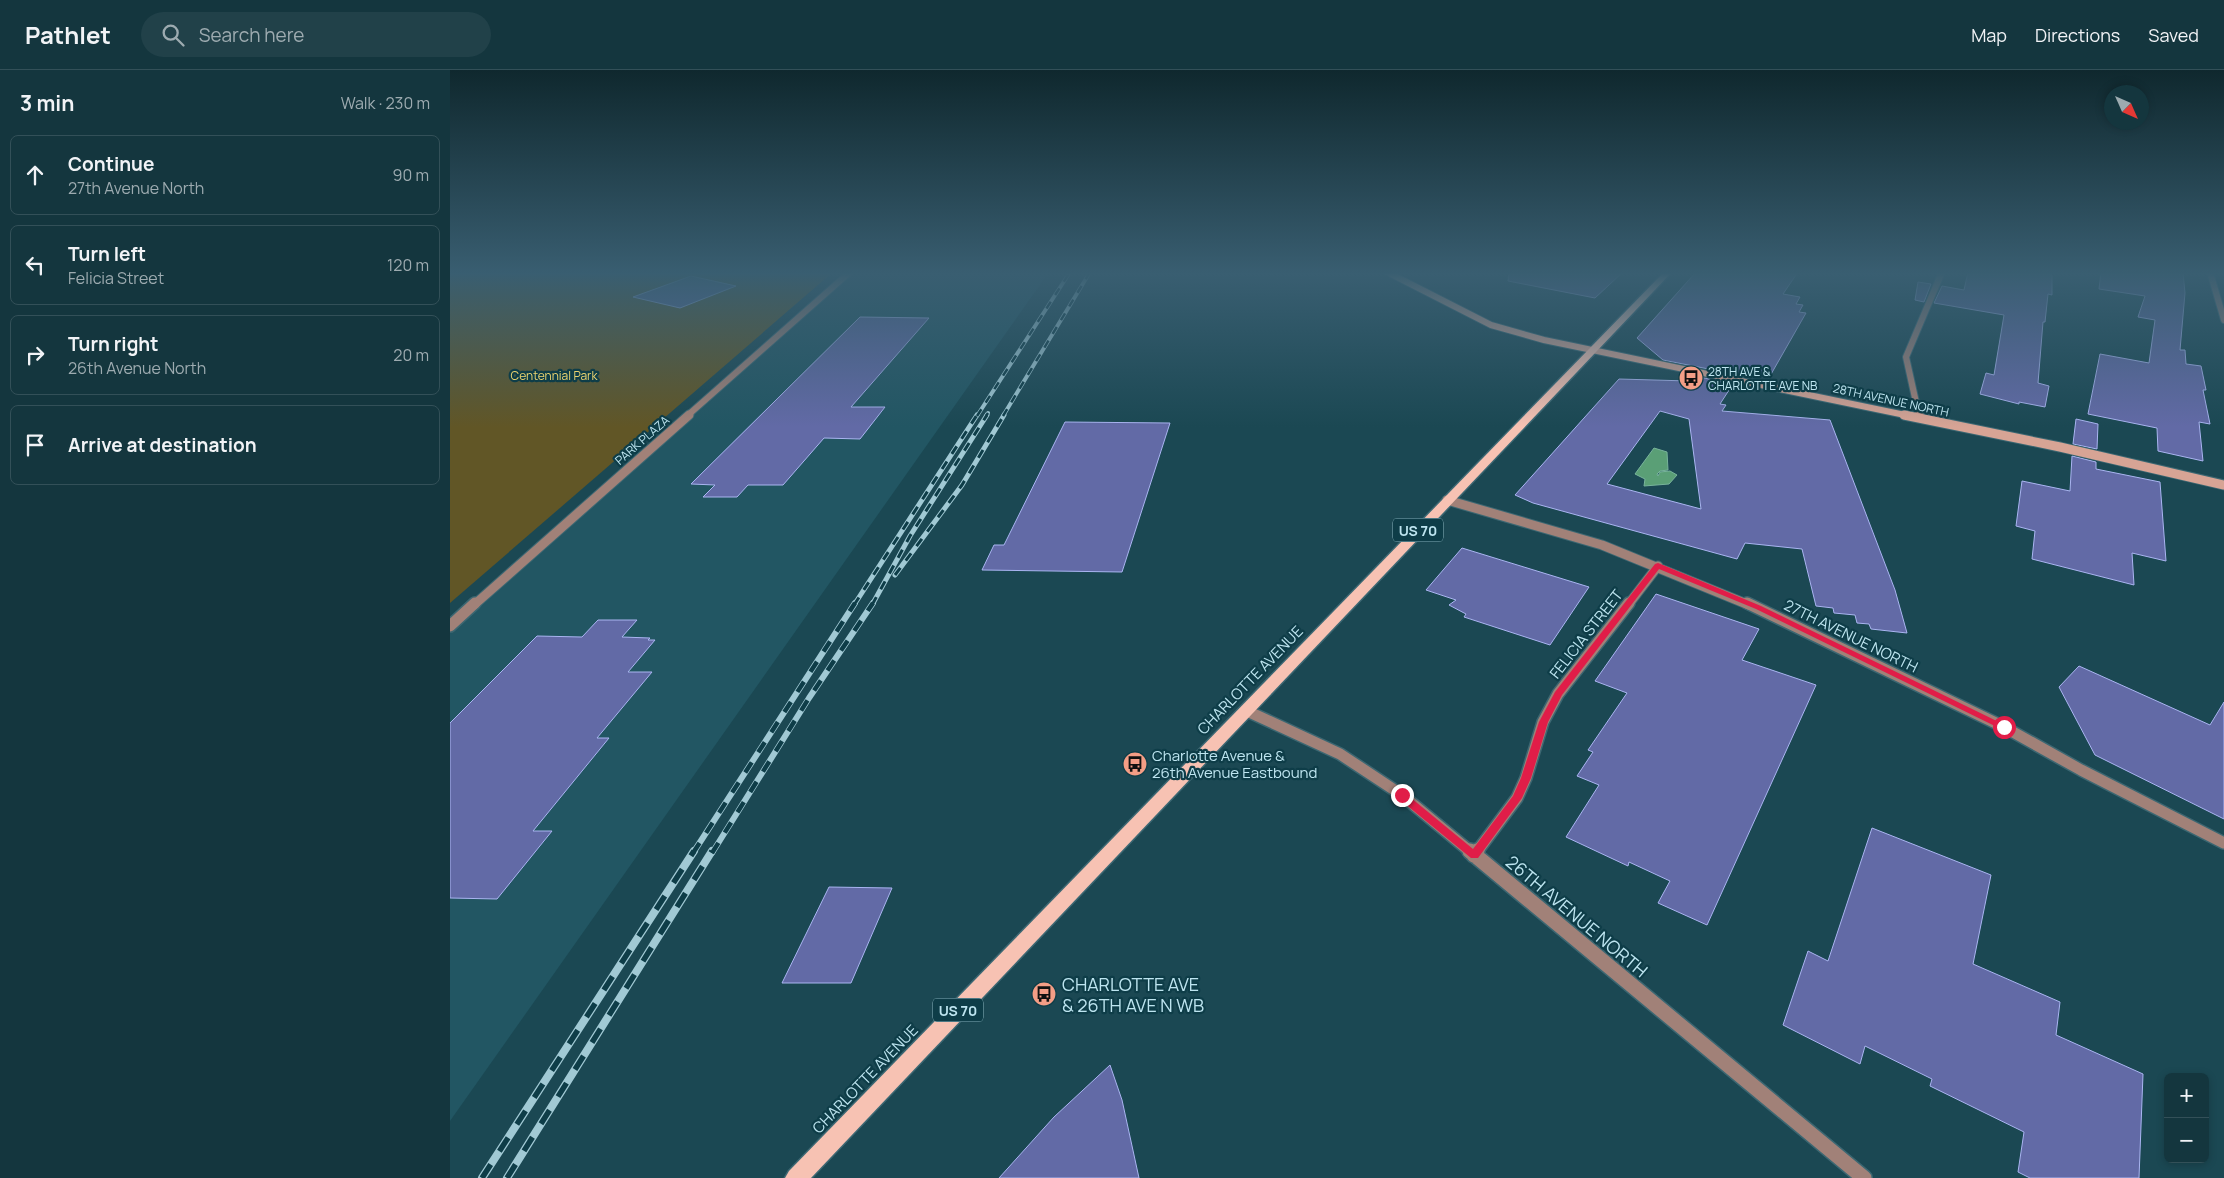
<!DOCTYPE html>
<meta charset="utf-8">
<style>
:root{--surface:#14363e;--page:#214149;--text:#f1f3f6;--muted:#9dabb0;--line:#335058}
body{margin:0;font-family:Manrope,sans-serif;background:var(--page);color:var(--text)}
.controls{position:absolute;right:15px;bottom:15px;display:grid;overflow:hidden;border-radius:8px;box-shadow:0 2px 8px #0003}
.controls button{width:45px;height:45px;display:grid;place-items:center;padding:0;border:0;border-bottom:1px solid var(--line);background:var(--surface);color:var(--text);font:25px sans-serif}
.compass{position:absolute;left:1654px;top:15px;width:45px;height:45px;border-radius:50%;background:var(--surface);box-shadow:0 2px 8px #0003;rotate:135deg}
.stop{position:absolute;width:15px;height:15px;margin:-11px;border:4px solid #e11d48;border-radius:50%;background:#fff}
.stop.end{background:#e11d48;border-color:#fff;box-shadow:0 1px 5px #0008}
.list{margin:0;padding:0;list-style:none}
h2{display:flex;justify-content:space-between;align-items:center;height:65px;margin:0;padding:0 20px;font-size:21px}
h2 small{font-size:16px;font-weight:400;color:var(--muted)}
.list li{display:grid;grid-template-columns:32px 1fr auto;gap:15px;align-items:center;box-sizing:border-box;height:80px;margin:0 10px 10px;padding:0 10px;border:1px solid var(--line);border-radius:8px}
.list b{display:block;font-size:19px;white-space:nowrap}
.list p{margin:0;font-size:16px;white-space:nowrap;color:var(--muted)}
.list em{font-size:16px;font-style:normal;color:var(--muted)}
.icon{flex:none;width:28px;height:28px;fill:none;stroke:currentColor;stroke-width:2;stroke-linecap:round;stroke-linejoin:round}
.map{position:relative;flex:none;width:1774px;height:1108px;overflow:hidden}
header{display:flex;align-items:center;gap:30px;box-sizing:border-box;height:70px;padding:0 25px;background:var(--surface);border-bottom:1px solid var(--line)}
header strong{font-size:24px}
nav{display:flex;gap:28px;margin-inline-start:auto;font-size:18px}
.search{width:350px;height:45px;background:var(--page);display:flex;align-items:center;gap:12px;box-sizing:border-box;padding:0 18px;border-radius:28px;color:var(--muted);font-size:19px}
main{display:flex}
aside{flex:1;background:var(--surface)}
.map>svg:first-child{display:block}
</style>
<header>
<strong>Pathlet</strong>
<div class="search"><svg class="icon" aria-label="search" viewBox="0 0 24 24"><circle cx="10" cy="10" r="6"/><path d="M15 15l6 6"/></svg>Search here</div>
<nav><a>Map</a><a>Directions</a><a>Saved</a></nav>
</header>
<main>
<aside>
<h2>3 min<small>Walk · 230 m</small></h2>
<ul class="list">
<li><svg class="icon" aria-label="ahead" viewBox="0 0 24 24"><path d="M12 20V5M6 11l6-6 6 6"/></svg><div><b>Continue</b><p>27th Avenue North</p></div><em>90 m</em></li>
<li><svg class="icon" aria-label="left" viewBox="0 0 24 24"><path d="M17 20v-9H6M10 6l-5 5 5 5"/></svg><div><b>Turn left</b><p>Felicia Street</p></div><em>120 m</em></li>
<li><svg class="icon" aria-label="right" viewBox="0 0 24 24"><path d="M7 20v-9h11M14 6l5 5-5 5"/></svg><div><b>Turn right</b><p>26th Avenue North</p></div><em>20 m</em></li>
<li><svg class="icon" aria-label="arrive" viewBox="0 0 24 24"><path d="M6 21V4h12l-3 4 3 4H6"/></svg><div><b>Arrive at destination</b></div></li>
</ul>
</aside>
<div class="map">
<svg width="1774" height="1108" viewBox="0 0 1774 1108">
<rect width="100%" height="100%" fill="#1b4853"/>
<path fill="#225663" d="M400 202H599L0 1051V556Z"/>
<path fill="#615626" d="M0 202H383L0 533Z"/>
<path fill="#5a9f76" stroke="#78b49b" d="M1204 378 1217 382 1218 400 1210 401 1207 404 1208 406 1210 402 1220 401 1227 405 1219 414 1194 416 1195 409 1185 404Z"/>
<path fill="#626aa6" stroke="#aab5f1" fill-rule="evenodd" d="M1059 202H1173L1145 228 1058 211Z
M1246 202H1348L1333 224 1350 227 1346 234 1353 235 1349 242 1356 243 1320 306 1293 300 1289 305 1213 290 1187 268Z
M1518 202H1577L1602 205V225L1598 224 1595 252H1593L1588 313 1599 316 1595 337 1569 332V334L1530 324 1536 303 1544 305 1554 245 1484 233 1492 216 1514 220Z
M1651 202H1733L1735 223 1730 280H1735L1736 294 1751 296 1756 320H1753L1760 354 1749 352 1753 391 1708 381 1707 358 1638 344 1650 284 1699 293 1705 250 1688 247 1695 226 1649 219Z
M241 206 286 216 230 238 183 227Z
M1468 212 1481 214 1474 232 1465 230Z
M410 247 479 248 401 337H435L410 369 374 368 333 415H298L287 427H253L265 415 241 414Z
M1230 303 1283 314 1270 334 1276 335 1272 341 1380 350 1445 520 1457 563 1421 559 1419 554 1407 553 1405 545 1384 543 1383 538 1366 536 1352 479 1295 473 1287 489 1083 433 1065 425 1169 309 1239 311ZM1210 341 1239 349 1251 439 1157 414Z
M1626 349 1648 354 1647 379 1623 374Z
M615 352 720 353 672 502 532 500 544 475H554Z
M1622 386 1646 392V399L1710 412 1716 491 1682 483 1684 515 1582 489 1585 461 1566 456 1572 411 1620 421Z
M1012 478 1139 517 1100 575 1014 547 1016 544 999 535 1006 530 976 520Z
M1206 524 1309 559 1292 590 1366 615 1257 855 1208 833 1220 811 1179 792 1178 796 1116 767 1149 715 1127 706 1143 682 1138 680 1177 623 1145 611Z
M148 550H187L172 567 200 568 198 570H205L178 602H202L147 668H159L83 761H102L47 829 0 828V653L87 566 132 567Z
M1629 596 1760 655 1774 632V749L1645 685 1609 617Z
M1422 758 1541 805 1523 894 1610 932 1606 965 1693 1004 1689 1108H1580L1568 1102 1574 1062 1480 1016 1482 1009 1415 976 1410 994 1333 955 1358 881 1378 891Z
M379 817 442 818 401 913H332Z
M660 995 672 1030 689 1108H549L604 1047Z"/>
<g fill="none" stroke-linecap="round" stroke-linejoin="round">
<defs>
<path id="street-far3" d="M1760 202 1774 250
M237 346 400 202
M1469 346 1456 287 1492 202"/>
<path id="street-far2" d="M1469 345V347
M997 430 1152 475 1299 535
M24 535 239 345
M1178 535 1208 496"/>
<path id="street-far1" d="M1297 533 1554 657 1631 700 1774 773
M0 556 25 533
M797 641 890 684 952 725 1022 783
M1026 783 1067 728 1076 708 1093 652 1108 624 1179 533"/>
<path id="street" d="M1020 781 1414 1108
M1024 785 1027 781"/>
<path id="secondary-far1" d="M937 202 1041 255 1094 270 1460 346"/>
<path id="secondary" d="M1454 345 1610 377 1774 415"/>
<path id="primary" d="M1214 202H1222L361 1108H335L339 1101Z"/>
</defs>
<use href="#street-far3" stroke="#3c6772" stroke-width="8"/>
<use href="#street-far2" stroke="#3c6772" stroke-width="11"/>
<use href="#street-far1" stroke="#3c6772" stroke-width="14"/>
<use href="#street" stroke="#3c6772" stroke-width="18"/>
<use href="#secondary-far1" stroke="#3c6772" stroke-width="8"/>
<use href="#secondary" stroke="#3c6772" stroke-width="11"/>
<use href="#primary" stroke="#3c6772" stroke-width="3"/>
<use href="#street-far3" stroke="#a18178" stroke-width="6"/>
<use href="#street-far2" stroke="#a18178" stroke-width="9"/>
<use href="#street-far1" stroke="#a18178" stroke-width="11"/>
<use href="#street" stroke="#a18178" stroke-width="15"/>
<use href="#secondary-far1" stroke="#d7a495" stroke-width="6"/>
<use href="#secondary" stroke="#d7a495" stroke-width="9"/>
<use href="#primary" fill="#f7c2b3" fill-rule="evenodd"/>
<defs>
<path id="rail-far3" d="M527 346 620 202
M536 346 538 343
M553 346 640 202"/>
<path id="rail-far2" d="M445 505 512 415 554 345
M404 535 527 345
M422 535 460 466 537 345"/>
<path id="rail-far1" d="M243 783 405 533
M262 783 359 628 423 533"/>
<path id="rail" d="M32 1108 244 781
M57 1108 262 781"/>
</defs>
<use href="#rail-far3" stroke="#a1c9d4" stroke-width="4"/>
<use href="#rail-far2" stroke="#a1c9d4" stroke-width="5"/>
<use href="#rail-far1" stroke="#a1c9d4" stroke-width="6"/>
<use href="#rail" stroke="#a1c9d4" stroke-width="8"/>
<use href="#rail-far3" stroke="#0e3d48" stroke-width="2.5" stroke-dasharray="8" stroke-linecap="butt"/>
<use href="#rail-far2" stroke="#0e3d48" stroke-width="3" stroke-dasharray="9" stroke-linecap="butt"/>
<use href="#rail-far1" stroke="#0e3d48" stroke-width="4.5" stroke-dasharray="12" stroke-linecap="butt"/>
<use href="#rail" stroke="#0e3d48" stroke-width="5.5" stroke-dasharray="16" stroke-linecap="butt"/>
</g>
<linearGradient id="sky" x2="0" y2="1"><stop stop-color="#0f282e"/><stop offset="0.57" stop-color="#395e71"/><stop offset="1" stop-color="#395e71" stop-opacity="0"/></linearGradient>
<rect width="1774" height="357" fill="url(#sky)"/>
<path fill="#e11d48" d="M1208 493 1311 536 1559 657 1557 659H1551L1306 539 1209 499 1112 625 1098 652 1081 708 1072 728 1028 788H1021L948 728V723H955L1023 779 1063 726 1071 708 1089 652 1105 622 1205 494Z"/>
<defs>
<symbol id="bus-disc" viewBox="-11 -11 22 22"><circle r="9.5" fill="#f49e86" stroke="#0e3d48"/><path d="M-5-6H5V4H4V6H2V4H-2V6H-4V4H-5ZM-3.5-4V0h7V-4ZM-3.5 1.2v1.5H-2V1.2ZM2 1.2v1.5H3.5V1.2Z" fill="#111"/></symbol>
</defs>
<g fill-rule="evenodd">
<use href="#bus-disc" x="1227" y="294" width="28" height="28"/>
<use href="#bus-disc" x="671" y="680" width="28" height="28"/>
<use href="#bus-disc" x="580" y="910" width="28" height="28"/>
</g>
<g text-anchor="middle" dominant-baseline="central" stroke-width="4.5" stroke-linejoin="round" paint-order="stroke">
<g font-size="12" fill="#bee5f0" stroke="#0e3d48" text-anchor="start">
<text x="1258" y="301">28TH AVE &amp;<tspan x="1258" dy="14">CHARLOTTE AVE NB</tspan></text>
</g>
<g font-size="12" fill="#ebd46f" stroke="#0e3d48">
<text x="104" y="305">Centennial Park</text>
</g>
<g font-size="12" fill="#bee5f0" stroke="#0e3d48">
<text transform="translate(1441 330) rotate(12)">28TH AVENUE NORTH</text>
<text transform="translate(192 370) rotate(-41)">PARK PLAZA</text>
</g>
<g fill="#0e3d48" stroke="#89b3be" stroke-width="1">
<rect x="943" y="448.5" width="50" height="23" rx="4"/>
<rect x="483" y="928.5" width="50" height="23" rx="4"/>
</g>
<g font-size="14" font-weight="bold" fill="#bee5f0">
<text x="968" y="460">US 70</text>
<text x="508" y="940">US 70</text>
</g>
<g font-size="15" fill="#bee5f0" stroke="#0e3d48">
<text transform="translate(1136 564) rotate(-52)">FELICIA STREET</text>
<text transform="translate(1401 566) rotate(26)">27TH AVENUE NORTH</text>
<text transform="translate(800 610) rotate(-46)">CHARLOTTE AVENUE</text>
<text transform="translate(415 1009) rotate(-46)">CHARLOTTE AVENUE</text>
</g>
<g font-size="15" fill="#bee5f0" stroke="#0e3d48" text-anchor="start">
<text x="702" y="685">Charlotte Avenue &amp;<tspan x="702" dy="17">26th Avenue Eastbound</tspan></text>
</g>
<g font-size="18" fill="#bee5f0" stroke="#0e3d48">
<text transform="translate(1127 846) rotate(40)">26TH AVENUE NORTH</text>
</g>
<g font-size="18" fill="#bee5f0" stroke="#0e3d48" text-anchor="start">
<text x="612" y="914">CHARLOTTE AVE<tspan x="612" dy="21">&amp; 26TH AVE N WB</tspan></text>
</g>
</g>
</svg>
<div class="controls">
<button>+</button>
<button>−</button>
</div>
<svg class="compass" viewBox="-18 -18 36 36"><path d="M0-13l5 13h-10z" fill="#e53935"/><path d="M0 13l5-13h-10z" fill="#9dabb0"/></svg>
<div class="stop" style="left:1554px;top:657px"></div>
<div class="stop end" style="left:952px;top:725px"></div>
</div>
</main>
